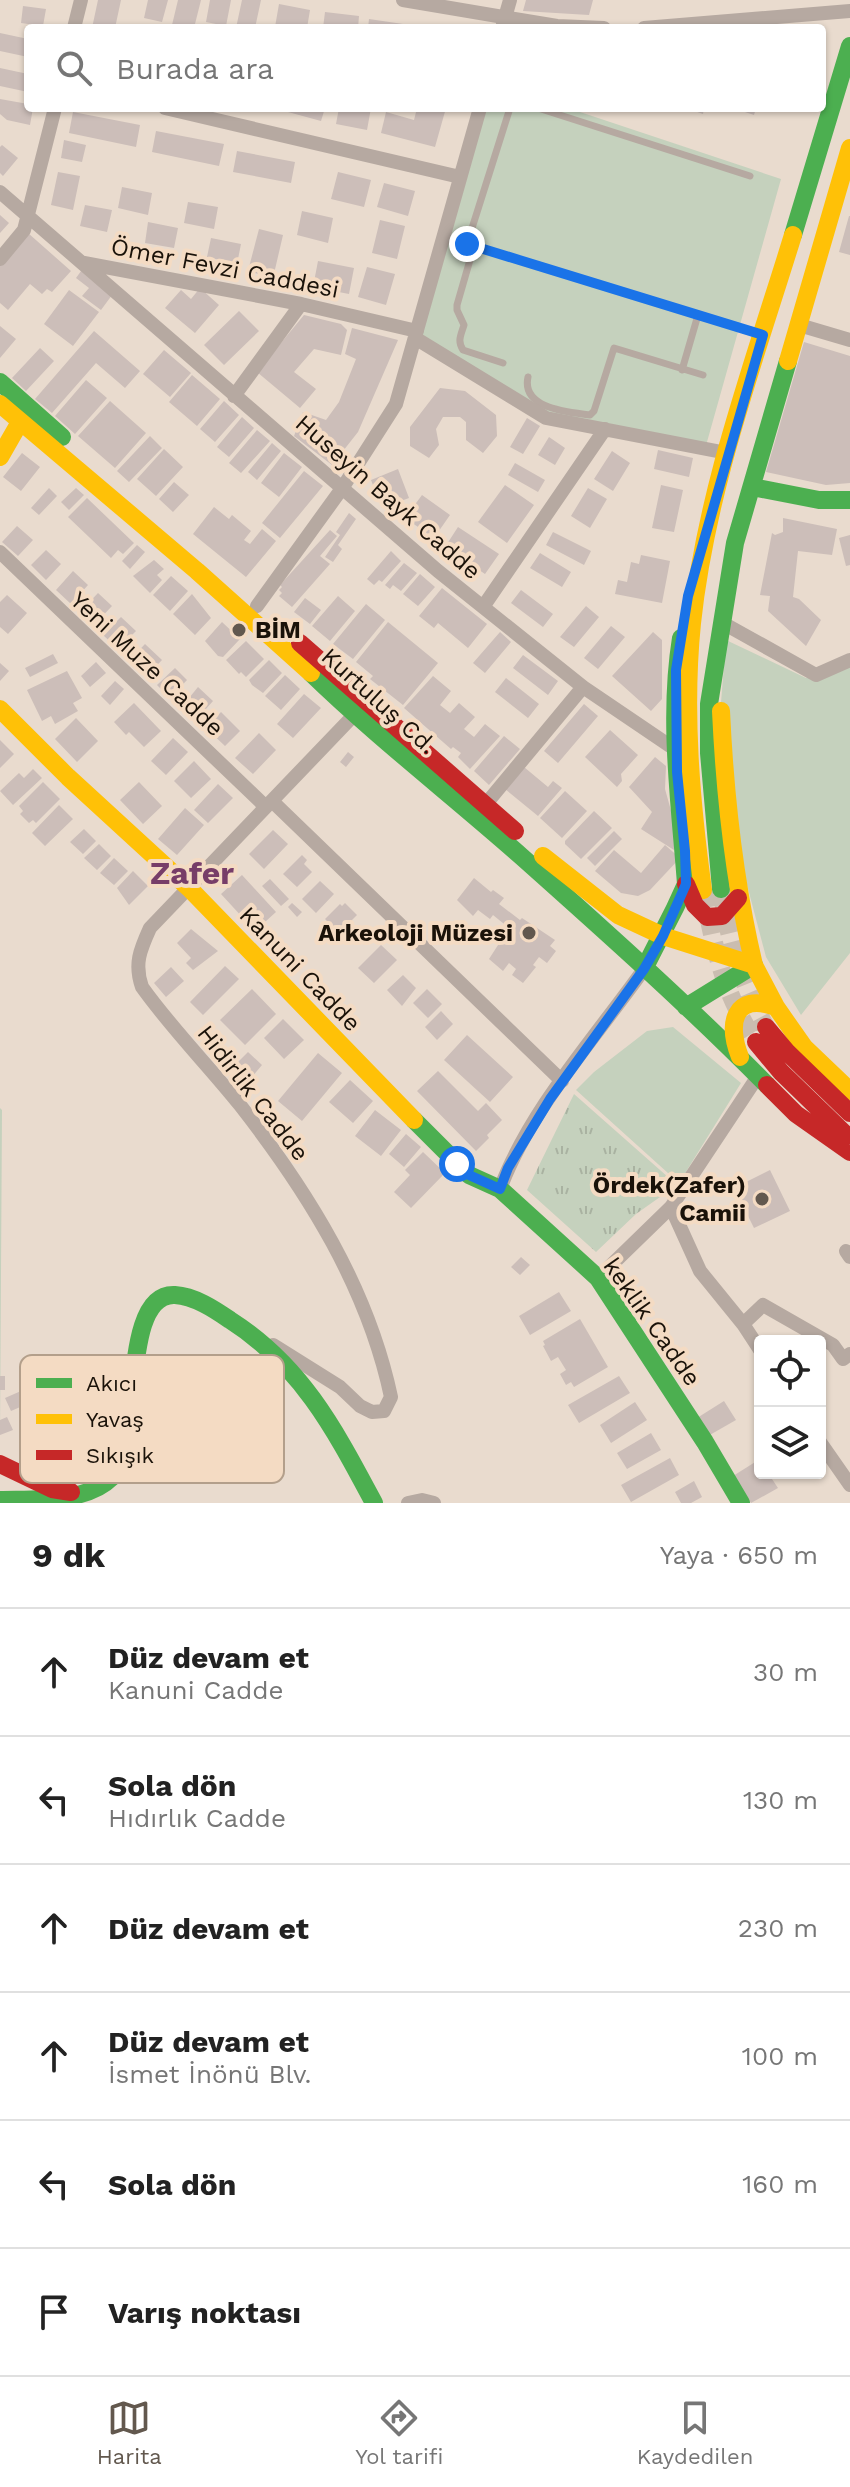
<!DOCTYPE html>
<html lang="tr">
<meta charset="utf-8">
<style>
:root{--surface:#fff;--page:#f6f6f6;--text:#222;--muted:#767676;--line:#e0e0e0;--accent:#62584e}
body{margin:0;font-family:"Work Sans",sans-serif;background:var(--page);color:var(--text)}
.controls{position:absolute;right:24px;bottom:24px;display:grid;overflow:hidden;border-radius:8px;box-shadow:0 2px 6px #0004}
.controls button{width:72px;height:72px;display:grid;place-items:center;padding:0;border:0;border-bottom:2px solid var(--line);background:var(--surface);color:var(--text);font:40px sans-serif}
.stop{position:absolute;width:24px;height:24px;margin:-18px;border:6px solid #1a73e8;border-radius:50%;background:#fff}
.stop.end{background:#1a73e8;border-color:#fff;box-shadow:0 2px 8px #0008}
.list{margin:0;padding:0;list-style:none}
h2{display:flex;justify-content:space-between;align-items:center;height:104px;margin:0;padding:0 32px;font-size:34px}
h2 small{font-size:26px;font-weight:400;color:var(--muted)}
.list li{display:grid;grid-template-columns:52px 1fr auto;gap:24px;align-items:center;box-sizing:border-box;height:128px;padding:0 32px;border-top:2px solid var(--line)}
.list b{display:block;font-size:30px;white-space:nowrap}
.list p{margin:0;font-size:26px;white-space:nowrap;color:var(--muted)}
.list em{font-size:26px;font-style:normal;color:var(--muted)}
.icon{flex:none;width:44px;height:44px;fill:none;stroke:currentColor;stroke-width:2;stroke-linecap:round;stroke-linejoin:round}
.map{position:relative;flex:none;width:850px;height:1503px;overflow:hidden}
.search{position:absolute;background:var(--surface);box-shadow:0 2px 6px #0004;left:24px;right:24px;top:24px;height:88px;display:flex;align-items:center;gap:20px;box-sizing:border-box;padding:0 28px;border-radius:8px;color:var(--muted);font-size:30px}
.sheet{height:872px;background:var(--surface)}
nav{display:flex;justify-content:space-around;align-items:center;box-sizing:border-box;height:112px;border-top:2px solid var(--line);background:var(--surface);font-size:22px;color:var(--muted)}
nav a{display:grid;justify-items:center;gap:4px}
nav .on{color:var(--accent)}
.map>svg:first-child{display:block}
</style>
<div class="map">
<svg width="850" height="1503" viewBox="0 0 850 1503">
<defs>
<pattern id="grass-tufts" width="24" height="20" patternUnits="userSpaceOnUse" patternTransform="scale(2)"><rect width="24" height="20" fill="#c5d1bd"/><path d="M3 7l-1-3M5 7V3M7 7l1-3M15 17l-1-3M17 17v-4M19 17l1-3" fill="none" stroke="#a9b2a1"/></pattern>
</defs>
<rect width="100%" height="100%" fill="#e9dbce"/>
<path fill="url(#grass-tufts)" d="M574 1094 677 1185 636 1214 596 1252 527 1190Z"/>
<path fill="#c5d1bd" d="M480 108H568L781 179 705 449 546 418 415 338Z
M726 640 806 678 850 662V953L801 1015 766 957 741 862 720 715Z
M673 1027 741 1083 679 1183 576 1090 594 1072 647 1031Z
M0 1108 2 1110 0 1437Z"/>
<path fill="#ccbeb9" d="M98 0H121L115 28H92Z
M148 0H168L162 22 144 18Z
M178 0H201L194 28 172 25Z
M210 0H231L226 26 206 22Z
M242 0H261L255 28H236Z
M526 0H593L589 15 523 11Z
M279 4 310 10 307 28 275 27Z
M23 6 46 9 43 26 21 23Z
M325 12 359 16 358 28H323Z
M369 19 403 24 402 28H368Z
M0 33 28 39V57L0 51Z
M0 68 28 74V92L0 86Z
M0 99 28 104V108H33L30 125 7 120 0 114Z
M290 108H325L321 121 288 112Z
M339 108H371L367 130 336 124Z
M417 108H446L435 147 381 133 386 112 414 120Z
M686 108H704L703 114Z
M733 108H756L754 115Z
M73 112 140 125 136 147 69 133Z
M156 131 224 144 219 166 152 152Z
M64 140 86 145 82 162 61 158Z
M2 145 18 158 3 176 0 173V147Z
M237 151 295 162 291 183 233 172Z
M58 172 80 176 73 210 51 205Z
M338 172 371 180 364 207 331 199Z
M384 183 415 191 408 216 377 207Z
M122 187 152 193 148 215 118 208Z
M188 202 218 207 214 229 184 223Z
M85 205 112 210 107 232 80 226Z
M302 211 333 218 328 243 297 235Z
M0 215 9 223 0 233Z
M849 216H850V255L839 252Z
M380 220 405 226 397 259 372 253Z
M148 222 178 228 174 248 145 243Z
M259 229 283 235 273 278 248 271Z
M28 233 71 271 52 292 47 289 42 294 30 284 8 310 0 303V265Z
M211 238 241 244 237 264 207 257Z
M318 261 354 268 349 294 313 287Z
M84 267 115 291 101 310 82 296 89 288 76 278Z
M367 267 395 274 386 305 358 297Z
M200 288 219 305 195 333 165 308 181 290 191 299Z
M69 290 99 312 73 346 44 324Z
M239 311 259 331 224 365 204 345Z
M304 315 341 324 347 330 341 355 314 349 294 372 316 389 300 408 257 372Z
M0 326 16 339 0 358Z
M352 328 398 340 358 432 332 465 294 436 303 412 326 420 339 402 356 359 345 354Z
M94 331 140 371 125 388 96 363 52 413 35 399Z
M804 342 850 356V483L826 485 766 472Z
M40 348 54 361 26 391 12 378Z
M164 350 191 373 170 397 143 374Z
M192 375 220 399 197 426 169 402Z
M86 380 107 398 75 434 55 416Z
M440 388 465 391 496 415 497 436 483 453 466 440V422L460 417H443L436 429 439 445 429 458 410 446V427Z
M110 401 146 433 115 468 78 436Z
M224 401 239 415 215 442 200 429Z
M242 417 254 428 229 457 217 447Z
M527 418 540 426 523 454 510 447Z
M257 430 270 441 241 473 229 463Z
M150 436 162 448 129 482 117 471Z
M549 437 565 448 555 465 538 455Z
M272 443 281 451 257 480 248 472Z
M164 449 183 467 156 496 137 479Z
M658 450 693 458 689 477 654 469Z
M612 451 630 463 613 491 594 479Z
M22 453 40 467 21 491 3 477Z
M284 453 302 467 279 497 261 483Z
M515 463 545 480 538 492 508 475Z
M398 469 409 498 382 508 371 480Z
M304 471 323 486 280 538 262 523Z
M174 482 189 495 173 512 159 499Z
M505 485 534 505 507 543 478 522Z
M661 485 683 490 674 532 652 528Z
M49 488 57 496 39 515 31 508Z
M76 488 84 495 69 510 61 502Z
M588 488 607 499 590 528 571 516Z
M422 495 450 515 434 538 405 518Z
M87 498 134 543 123 554 118 550 111 558 68 517Z
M214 507 229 519 232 515 251 531 244 540 250 544 262 529 276 541 246 577 193 534Z
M349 513 356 519 338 545 342 549 333 562 325 557 340 535 336 532Z
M783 518 837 529 832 555 798 551 793 597 799 599 821 620 806 646 768 611 770 596 760 595 772 533 775 535 783 532Z
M17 526 33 540 18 556 2 542Z
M458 527 499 554 485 574 445 547Z
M330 530 337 536 320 556 330 564 292 607 279 596 282 593 279 590 282 587 280 585Z
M553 532 591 551 584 565 546 545Z
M850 535V565L846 566 839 538Z
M137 545 145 552 130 569 122 561Z
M46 550 61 564 46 580 31 565Z
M391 551 401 561 382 582 379 580 374 585 367 579Z
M540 553 571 572 562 587 530 568Z
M641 555 670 561 662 603 615 594 618 580 627 582 631 562 639 564Z
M154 560 164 569 157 575 162 580 150 593 133 576Z
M404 563 417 573 401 591 393 585 390 589 385 585Z
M73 571 88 585 71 604 56 590Z
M420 574 435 587 418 606 403 594Z
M171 576 188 591 170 611 153 595Z
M442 588 487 624 468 648 438 623 434 628 419 616Z
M521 590 553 614 543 627 511 603Z
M98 593 112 606 93 626 79 613Z
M192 594 211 618 195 635 173 614Z
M7 595 27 613 8 634 0 627V602Z
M338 596 355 611 330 641 312 626Z
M305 598 321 610 310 624 294 612Z
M366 604 385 620 353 659 333 644Z
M586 606 599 617 574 647 560 637Z
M121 617 136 631 118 649 103 635Z
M222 622 240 639 223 657 218 656 205 641Z
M388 622 438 663 403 705 370 679 373 676 356 662Z
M611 626 625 637 598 669 584 658Z
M500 632 511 642 485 673 473 663Z
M653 632 662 640V699L651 711 612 676Z
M246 641 264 659 246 677 241 672 239 674 226 660Z
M145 644 162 660 147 676 130 660Z
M53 654 58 663 30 677 25 668Z
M523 655 558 681 548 695 513 668Z
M269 660 282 673 263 693 252 685 249 680Z
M96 662 106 673 90 687 81 676Z
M0 663 9 671 0 681Z
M175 668 187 680 170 698 157 685Z
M67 671 82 698 73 703 78 711 55 724 51 716 42 721 27 690Z
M285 675 300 689 281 710 265 696Z
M433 676 451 691 440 705 450 713 459 703 475 717 464 729 474 737 485 724 500 736 470 769 458 757 461 753 453 747 451 749 404 708Z
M506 678 539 704 528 718 495 692Z
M115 681 124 689 110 705 101 696Z
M198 687 213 701 198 718 186 708 188 706 185 703Z
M304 694 321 708 293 738 277 724Z
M134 703 161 731 144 747 129 732 126 735 114 722Z
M584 704 598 716 558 763 544 751Z
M221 712 240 731 225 746 206 728Z
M76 718 98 741 77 762 55 739Z
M610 730 638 755 621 774 622 781 617 787 585 757Z
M259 733 276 750 253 774 235 758Z
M504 736 520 749 489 785 474 771Z
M173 738 188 752 166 775 151 761Z
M0 740 14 754 0 768Z
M348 752 354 757 346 767 340 762Z
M655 757 666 766 665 789 675 825 674 850 641 829 652 812 629 787Z
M194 761 211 779 191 798 174 781Z
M524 767 548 787 553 781 562 788 538 816 505 789Z
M33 769 42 778 13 805 0 791 19 773 24 778Z
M43 782 60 799 36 823 33 820 29 823 20 814 23 811 19 806Z
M139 782 162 806 143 824 120 800Z
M218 784 233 798 208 823 194 810Z
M565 791 587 811 562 838 540 818Z
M59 805 73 819 45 846 32 833Z
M185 808 204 825 177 855 158 839Z
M594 811 612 828 581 859 565 844V841Z
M84 829 96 841 83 854 70 842Z
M273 830 288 844 264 869 249 854Z
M614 831 622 839 595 866 587 858Z
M99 844 111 856 97 870 84 858Z
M665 845 680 858 650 890 638 896 621 893 595 871 614 850 641 873Z
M302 855 307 860 304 864 312 872 297 887 283 874Z
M114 858 128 871 114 885 100 873Z
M133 871 148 886 129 905 117 888Z
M242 875 276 912 255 931 221 894Z
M474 878 491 892 493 890 504 898 499 904 520 920 522 918 555 940 550 946 556 951 547 963 539 957 533 965 536 967 523 983 512 975 516 969 509 963 503 971 489 959 509 928 493 915 490 919 478 910 473 916 457 900Z
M270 879 289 899 281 906 262 886Z
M320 881 334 894 316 913 302 899Z
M292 903 302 912 297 917 288 907Z
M345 903 357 915 339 933 325 919 340 904 342 906Z
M191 929 218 951 193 970 186 963 191 958 177 943Z
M381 945 397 960 374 983 358 968Z
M225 966 239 979 203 1015 190 1002Z
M171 967 184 981 166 997 154 983Z
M403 975 416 988 402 1006 387 990Z
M252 989 276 1014 245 1045 220 1020Z
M427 989 442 1004 428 1018 413 1003Z
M441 1011 453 1024 437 1040 425 1027Z
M283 1019 304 1040 284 1059 264 1038Z
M467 1035 513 1077 490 1102 444 1060Z
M248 1052 262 1065 252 1077 237 1063Z
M318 1053 342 1073 302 1121 278 1101Z
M438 1071 478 1111 486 1103 502 1120 487 1135 489 1138 476 1151 417 1091Z
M350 1080 373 1101 353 1123 329 1102Z
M375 1110 401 1130 381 1156 355 1136Z
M406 1134 421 1147 404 1167 389 1154Z
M423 1152 445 1173 411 1208 394 1192 410 1175 405 1170Z
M770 1170 790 1211 754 1228 734 1188Z
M521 1257 530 1265 520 1275 511 1267Z
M559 1292 571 1311 530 1335 519 1316Z
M580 1319 608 1367 574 1387 571 1382 566 1385 560 1374 566 1370 558 1357 551 1361 543 1346 545 1345 543 1341Z
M0 1376H5V1390H0Z
M619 1376 630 1393 579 1423 568 1405Z
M21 1391 27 1404 11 1411 5 1398Z
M724 1401 736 1420 708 1436 697 1418Z
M635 1402 647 1420 611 1443 600 1425Z
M7 1417 13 1430 0 1435V1420Z
M651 1433 661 1450 627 1469 617 1453Z
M670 1458 679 1475 631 1502 621 1485Z
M760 1459V1473H768L778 1488 751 1503 733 1476Z
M694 1481 702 1497 691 1503H681L675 1492Z"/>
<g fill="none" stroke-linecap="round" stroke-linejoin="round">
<path stroke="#cabdb0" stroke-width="18" stroke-dasharray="18 9" stroke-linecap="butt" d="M721 889C729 941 740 981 766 1027
M703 890C714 947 723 993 756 1042"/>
<path stroke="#b6a9a1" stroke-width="7" d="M510 108 467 244 761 334
M538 108 750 176
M474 246 457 305V310L464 325C461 335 457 341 463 350L503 363
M682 370 698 315
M528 377C521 409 569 412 590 415L594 411 614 348 703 375"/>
<path stroke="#b6a9a1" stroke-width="14" d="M403 0 557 26 604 28
M74 28 81 0
M502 28 510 0
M644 28 850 11
M165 108 460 177
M0 192 438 571 583 687 676 750
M0 259 24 230 55 108
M84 263 301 304 417 331
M799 325 850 340
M415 338 546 418 727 453
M234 396 301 304
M0 552 266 807
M257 606 343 487 396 404 480 108
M483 607 605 429
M721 622 816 675 850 660
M272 801 562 1081
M485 805 583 687
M500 1189C530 1109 595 1038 644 969
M671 1207 700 1271 743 1324 760 1350
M846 1251 850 1257
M598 1278 671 1207 758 1076
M743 1324 763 1305 833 1345 843 1359 850 1354
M273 1345 340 1387 360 1406 372 1412 384 1411 391 1397C368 1288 308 1192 240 1105 208 1065 172 1029 142 987 134 964 140 950 150 928L354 715
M820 1442 850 1485
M408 1503 422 1500 434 1503"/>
<path stroke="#4caf50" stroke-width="18" d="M793 235 850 46
M0 382 62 437
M752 487 819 500H850
M311 673C378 738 452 795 522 857 605 931 689 1006 767 1085
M721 889 709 753V704L735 543 788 361
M675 908 686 884C680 803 668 719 681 638
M644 969 675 908
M686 1007 754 965
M414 1120 469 1175 500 1189 598 1278 705 1442 741 1503
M0 1500C33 1499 86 1503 111 1478 143 1444 119 1292 175 1295 194 1296 214 1309 230 1320 302 1366 335 1430 374 1503"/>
<path stroke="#ffc107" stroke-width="18" d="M788 361 850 148
M0 404 197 571 311 673
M0 457 20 422
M0 709 68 777 189 888 414 1120
M721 711C725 797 734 881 754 965
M543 856 618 915 663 936 754 965 776 1007 804 1047 850 1091
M703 890C691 802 683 712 692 623 706 491 754 362 793 235
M740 1057C727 1024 733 992 776 1007"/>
<path stroke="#c62828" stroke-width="18" d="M300 643 515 831
M686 884 695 905 707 917 722 916 738 898
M766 1027 787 1052 850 1113
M756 1042 781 1072 847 1136
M767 1085 796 1114 850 1152
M0 1464 52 1489 71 1492"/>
</g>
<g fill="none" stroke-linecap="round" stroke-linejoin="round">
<path stroke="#1a73e8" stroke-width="10" d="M457 1164 469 1175 500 1189 508 1168 550 1099 644 969 663 936 686 884 685 851 677 772 676 670 688 596 763 335 467 244"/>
</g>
<g fill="#62584e" stroke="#f4dbc3" stroke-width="3">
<circle cx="239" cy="630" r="8"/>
<circle cx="529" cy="933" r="8"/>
<circle cx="762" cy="1199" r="8"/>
</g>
<g text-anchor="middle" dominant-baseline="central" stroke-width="8" stroke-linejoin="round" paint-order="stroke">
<g font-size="24" fill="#1a1209" stroke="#f4dbc3">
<text transform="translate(225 268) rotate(11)">Ömer Fevzi Caddesi</text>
<text transform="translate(388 497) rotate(41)">Huseyin Bayk Cadde</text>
<text transform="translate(147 664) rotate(43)">Yeni Muze Cadde</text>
<text transform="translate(379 701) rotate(42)">Kurtuluş Cd.</text>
<text transform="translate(300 969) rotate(46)">Kanuni Cadde</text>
<text transform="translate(253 1093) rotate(52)">Hidirlik Cadde</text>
<text transform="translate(652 1322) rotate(55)">keklik Cadde</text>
</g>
<g font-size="24" font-weight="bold" fill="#1a1209" stroke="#f4dbc3" text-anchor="end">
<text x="255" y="630" text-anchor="start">BİM</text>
<text x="513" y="933">Arkeoloji Müzesi</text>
<text x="746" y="1185">Ördek(Zafer)<tspan x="746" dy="28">Camii</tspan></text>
</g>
<g font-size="32" font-weight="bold" fill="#773d68" stroke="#f4dbc3">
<text x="192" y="873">Zafer</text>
</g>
</g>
<rect x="20" y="1355" width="264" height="128" rx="12" fill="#f4dbc3" stroke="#b39f8b" stroke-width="2"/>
<rect x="36" y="1378" width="36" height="10" fill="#4caf50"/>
<rect x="36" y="1414" width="36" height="10" fill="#ffc107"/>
<rect x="36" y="1450" width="36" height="10" fill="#c62828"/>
<g font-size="22" fill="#1a1209">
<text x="86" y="1391">Akıcı</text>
<text x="86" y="1427">Yavaş</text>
<text x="86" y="1463">Sıkışık</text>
</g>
</svg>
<div class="controls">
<button><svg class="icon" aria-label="locate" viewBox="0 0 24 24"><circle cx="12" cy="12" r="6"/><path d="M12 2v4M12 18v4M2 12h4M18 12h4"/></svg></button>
<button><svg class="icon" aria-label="layers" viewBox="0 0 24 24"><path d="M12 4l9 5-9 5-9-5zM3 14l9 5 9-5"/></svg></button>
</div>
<div class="stop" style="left:457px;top:1164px"></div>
<div class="stop end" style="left:467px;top:244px"></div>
<div class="search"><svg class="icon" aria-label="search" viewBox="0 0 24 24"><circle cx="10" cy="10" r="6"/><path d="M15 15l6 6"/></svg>Burada ara</div>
</div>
<section class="sheet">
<h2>9 dk<small>Yaya · 650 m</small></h2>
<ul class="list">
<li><svg class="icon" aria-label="ahead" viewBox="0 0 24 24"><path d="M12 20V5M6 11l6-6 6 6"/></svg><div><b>Düz devam et</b><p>Kanuni Cadde</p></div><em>30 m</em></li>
<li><svg class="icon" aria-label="left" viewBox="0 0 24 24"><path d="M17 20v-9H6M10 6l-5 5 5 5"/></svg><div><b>Sola dön</b><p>Hıdırlık Cadde</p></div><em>130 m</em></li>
<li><svg class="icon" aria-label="ahead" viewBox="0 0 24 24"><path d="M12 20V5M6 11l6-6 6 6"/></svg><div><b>Düz devam et</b></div><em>230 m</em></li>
<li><svg class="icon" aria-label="ahead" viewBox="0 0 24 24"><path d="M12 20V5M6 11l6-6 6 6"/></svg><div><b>Düz devam et</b><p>İsmet İnönü Blv.</p></div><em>100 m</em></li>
<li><svg class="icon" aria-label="left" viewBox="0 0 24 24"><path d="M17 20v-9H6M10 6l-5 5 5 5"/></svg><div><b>Sola dön</b></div><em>160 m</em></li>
<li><svg class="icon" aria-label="arrive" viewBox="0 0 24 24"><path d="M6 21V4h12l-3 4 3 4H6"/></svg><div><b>Varış noktası</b></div></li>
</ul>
</section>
<nav>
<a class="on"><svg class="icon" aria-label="map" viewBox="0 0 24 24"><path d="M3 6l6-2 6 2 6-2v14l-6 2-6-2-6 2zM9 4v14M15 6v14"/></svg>Harita</a>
<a><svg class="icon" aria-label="directions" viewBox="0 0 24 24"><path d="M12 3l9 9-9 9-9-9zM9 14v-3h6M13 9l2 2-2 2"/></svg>Yol tarifi</a>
<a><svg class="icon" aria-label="saved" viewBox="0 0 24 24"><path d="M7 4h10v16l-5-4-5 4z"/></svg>Kaydedilen</a>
</nav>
